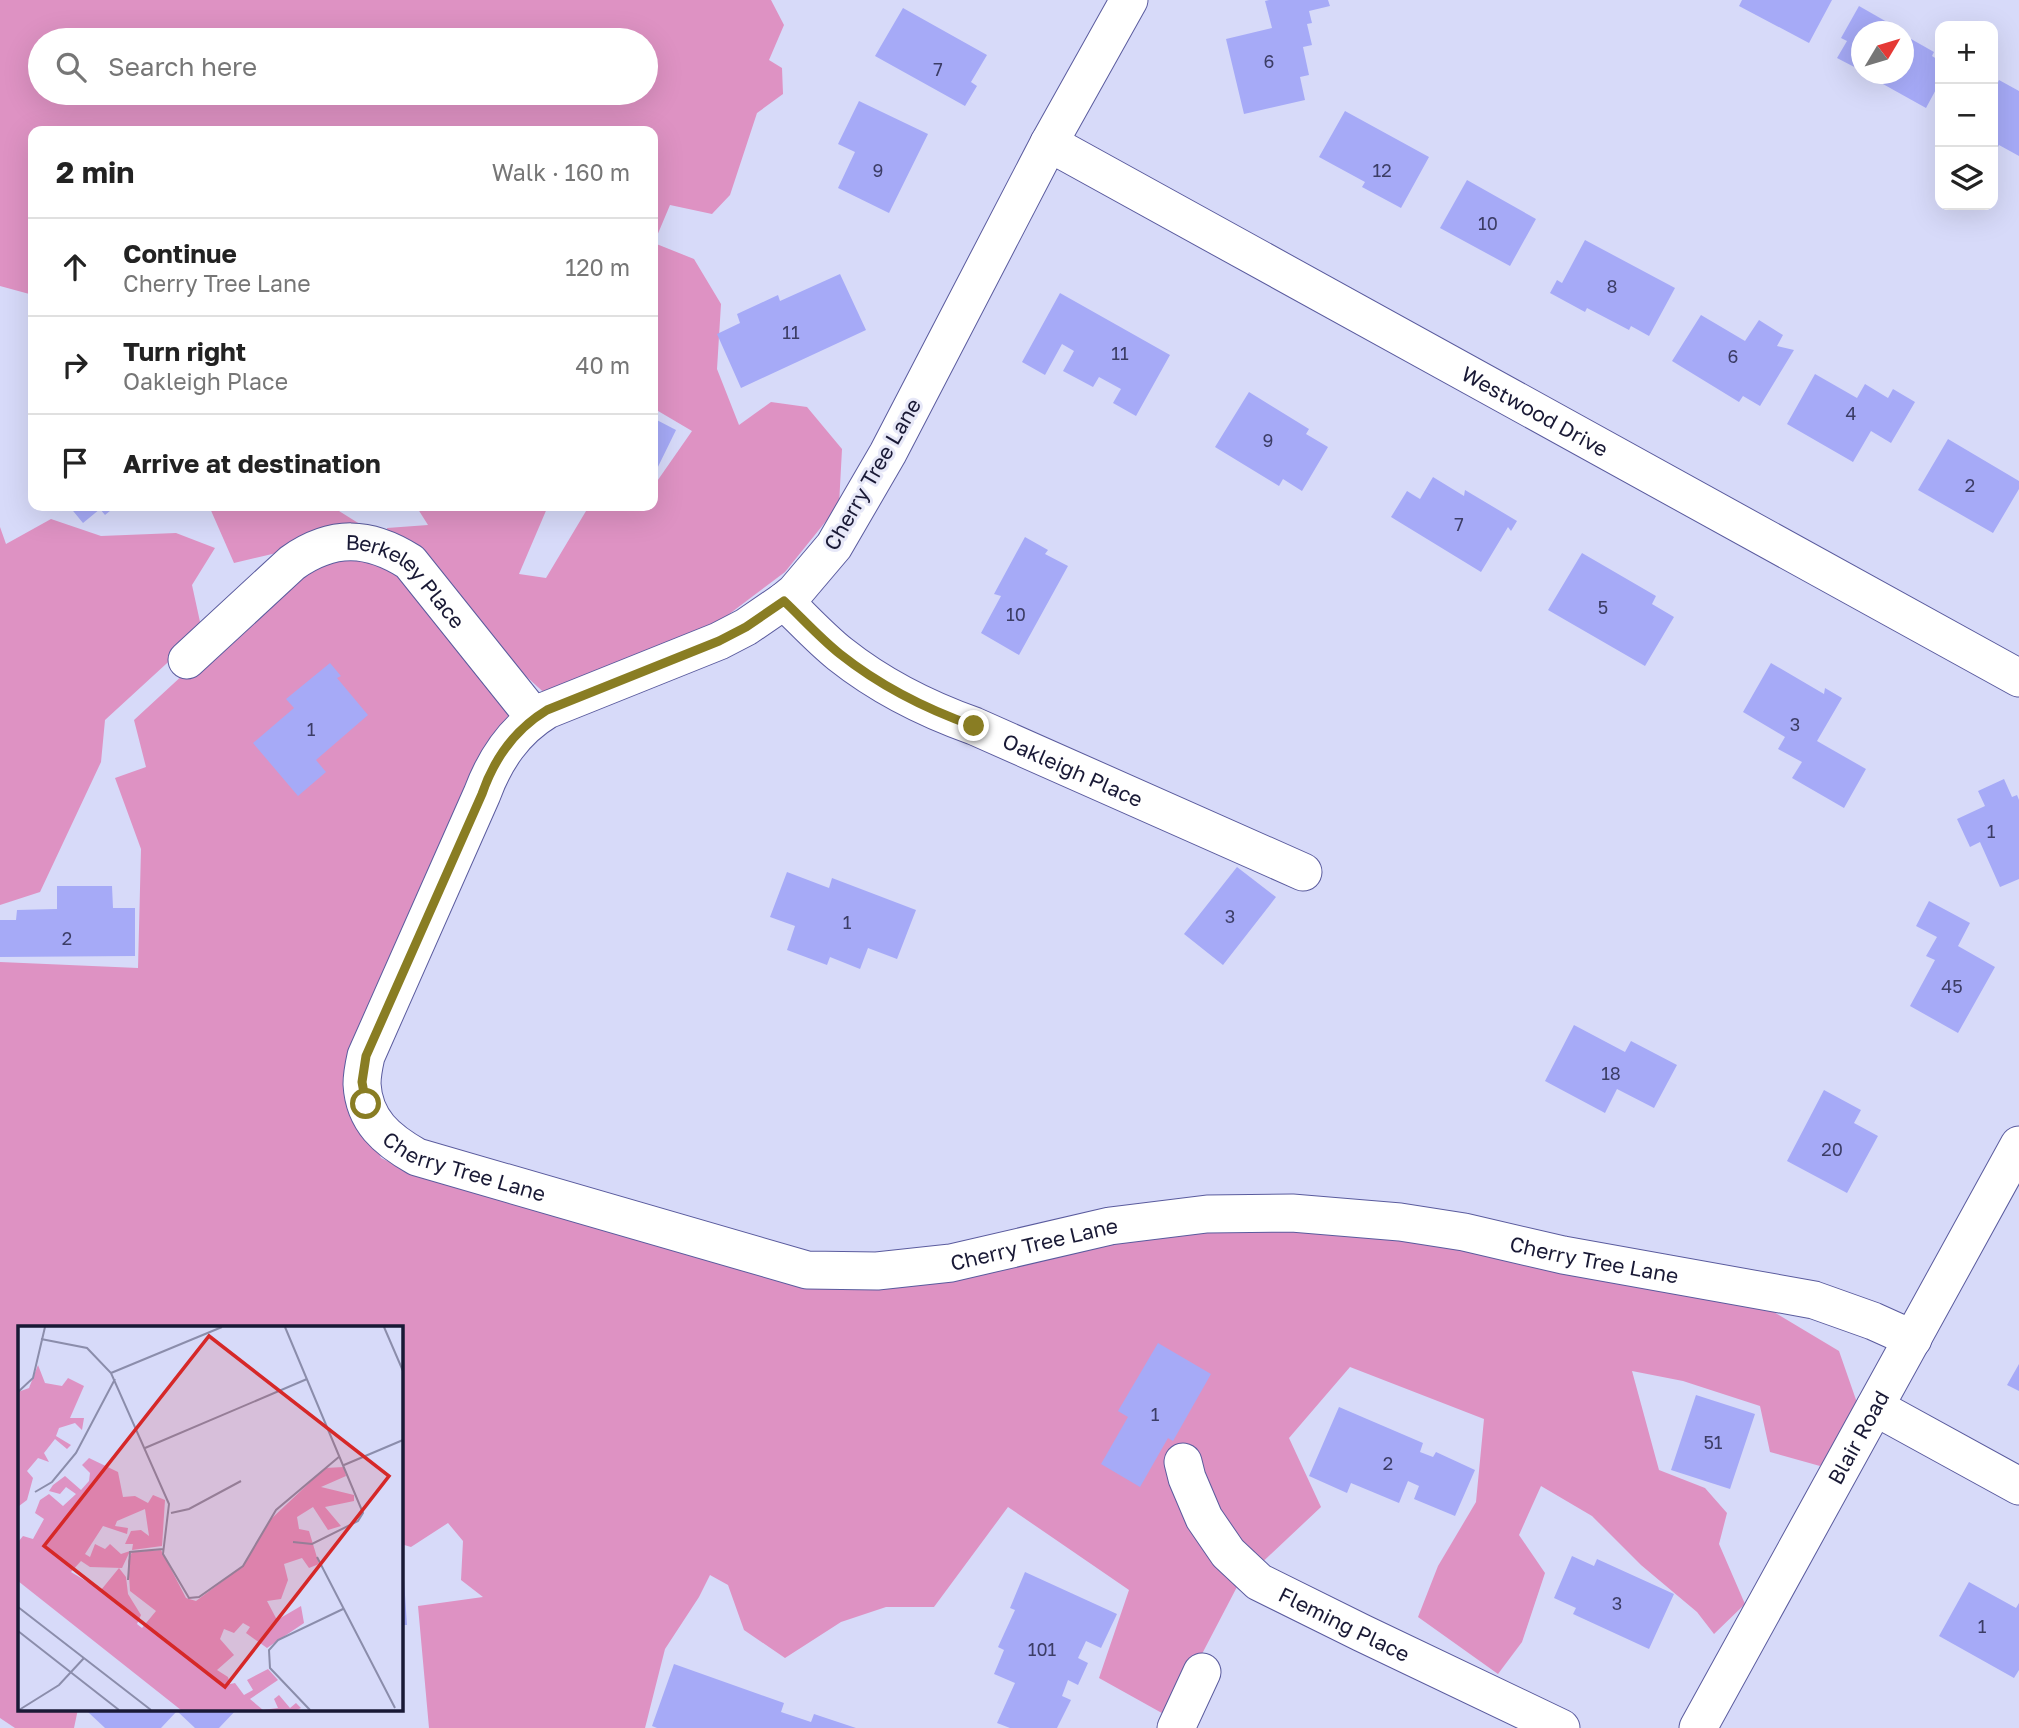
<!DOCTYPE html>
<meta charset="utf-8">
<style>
:root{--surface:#fff;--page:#f6f6f6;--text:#222;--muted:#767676;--line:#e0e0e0}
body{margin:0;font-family:"Golos Text",sans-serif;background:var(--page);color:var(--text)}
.controls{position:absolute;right:21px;top:21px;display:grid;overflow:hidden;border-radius:14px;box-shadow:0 7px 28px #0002}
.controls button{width:63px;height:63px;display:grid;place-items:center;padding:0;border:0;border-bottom:2px solid var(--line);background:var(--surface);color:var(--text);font:35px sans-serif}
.compass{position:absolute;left:1851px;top:21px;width:63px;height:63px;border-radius:50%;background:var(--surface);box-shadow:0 7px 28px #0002;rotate:52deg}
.stop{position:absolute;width:21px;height:21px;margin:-16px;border:5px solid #897d23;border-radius:50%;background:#fff}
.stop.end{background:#897d23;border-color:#fff;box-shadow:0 2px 7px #0008}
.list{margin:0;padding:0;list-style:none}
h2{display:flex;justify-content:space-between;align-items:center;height:91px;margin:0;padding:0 28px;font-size:30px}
h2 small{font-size:23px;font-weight:400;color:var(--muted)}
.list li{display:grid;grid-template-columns:46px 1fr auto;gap:21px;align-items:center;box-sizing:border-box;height:98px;padding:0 28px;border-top:2px solid var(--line)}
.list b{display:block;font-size:26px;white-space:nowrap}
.list p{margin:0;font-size:23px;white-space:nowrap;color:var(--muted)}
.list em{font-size:23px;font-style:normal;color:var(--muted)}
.icon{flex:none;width:38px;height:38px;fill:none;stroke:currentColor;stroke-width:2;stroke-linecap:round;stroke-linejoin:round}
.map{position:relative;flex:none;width:2019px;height:1728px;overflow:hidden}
.search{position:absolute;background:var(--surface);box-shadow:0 7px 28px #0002;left:28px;top:28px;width:630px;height:77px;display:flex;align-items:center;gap:18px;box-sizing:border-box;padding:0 24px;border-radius:38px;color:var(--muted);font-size:26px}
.panel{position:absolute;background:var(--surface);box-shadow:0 7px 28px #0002;left:28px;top:126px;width:630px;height:385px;border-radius:14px}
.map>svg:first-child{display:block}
</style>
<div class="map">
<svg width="2019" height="1728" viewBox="0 0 2019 1728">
<rect width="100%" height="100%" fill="#d7daf9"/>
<path fill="#de92c3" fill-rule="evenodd" d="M0 0H771L784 25 769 60 782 68 783 94 757 113 730 195 712 214 670 205 654 243 694 259 721 304 717 369 739 425 771 402 807 407 842 449 839 505 785 572 724 618 550 698 485 639 389 542 387 528 428 525 416 506H548L519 574 546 578 589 506 637 508 639 506H653V487L692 431 653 408V131H33V295L0 286ZM40 40H646V93H40Z
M209 506H331L371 531 234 563Z
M51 519 101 536 176 533 215 548 192 585 202 631 105 720 101 762 40 892 0 905V527L6 544Z
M338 550 408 571 521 716 351 1090 381 1158 419 1176 805 1279 1079 1241 1317 1222 1767 1308 1839 1351 1862 1417 1820 1466 1770 1452 1760 1406 1683 1381 1632 1371 1659 1470 1705 1488 1727 1513 1719 1544 1745 1604 1714 1634 1697 1612 1641 1565 1592 1516 1541 1486 1519 1535 1545 1573 1522 1642 1498 1674 1418 1617 1438 1566 1476 1502 1484 1419 1350 1367 1289 1438 1321 1507 1238 1585 1169 1717 1099 1678 1129 1590 1008 1507 934 1607H886L841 1622 785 1658 744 1630 728 1585 710 1575 699 1597 665 1649 645 1728H429L418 1606 483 1597 461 1580 463 1541 448 1523 411 1547 401 1544V1327H19V1709H78L74 1728H15L0 1718V962L138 968 141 849 115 778 146 767 134 720 299 568Z"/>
<path fill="#a6aaf7" d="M1269 0H1328L1330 6 1309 11 1312 23 1307 24 1312 45 1303 47 1309 75 1300 77 1305 100 1244 114 1226 39 1272 28 1265 1Z
M1742 0H1832L1809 43 1739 6Z
M1859 6 1894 26 1892 29 1897 32H1862V71L1837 58 1847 41 1841 38Z
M903 8 987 55 971 82 977 86 965 106 875 56Z
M1904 35 1934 52 1932 56 1940 61V82L1926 108 1865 74H1904Z
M1999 80 2019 91V156L1999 145 1993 157V92Z
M859 101 928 134 889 213 838 188 855 152 838 144Z
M1345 111 1429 157 1401 208 1362 187 1365 182 1319 157Z
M1467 180 1536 219 1510 266 1440 228Z
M1585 240 1675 288 1649 336 1631 326 1629 330 1587 308 1585 312 1550 293 1557 280 1562 283Z
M840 274 866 330 741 388 717 334 740 323 737 314 778 295 780 301Z
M1060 293 1170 355 1136 416 1113 403 1121 389 1099 377 1093 387 1063 371 1074 351 1062 344 1045 375 1022 362Z
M1701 315 1745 341 1759 320 1783 335 1777 346 1794 350 1760 406 1743 396 1739 402 1672 361Z
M1815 374 1857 398 1865 384 1888 398 1893 389 1915 402 1891 443 1871 431 1853 462 1787 424Z
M1249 392 1309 429 1306 434 1328 447 1302 491 1283 479 1279 486 1215 447Z
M653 418 676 430 653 477Z
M1948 439 2019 481V489L1993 533 1918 490Z
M1433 477 1464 496 1465 490 1517 521 1511 531 1508 527 1481 572 1391 517 1407 491 1420 499Z
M69 506H116L105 515 100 509 83 523Z
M1025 537 1048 550 1045 554 1068 566 1019 655 981 633 1001 596 994 594Z
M1582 553 1656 596 1652 604 1674 617 1645 666 1548 610Z
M330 663 341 676 337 678 368 715 316 760 326 772 298 796 253 743 294 708 286 699Z
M1771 663 1824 694 1825 688 1842 698 1817 741 1866 769 1844 808 1792 778 1802 762 1778 749 1785 737 1743 712Z
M2004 779 2012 797 2017 795 2019 800V879L2000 887 1980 842 1970 847 1957 819 1985 806 1978 791Z
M1237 867 1276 897 1223 965 1184 934Z
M787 872 829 888 832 878 916 910 897 959 868 948 860 969 830 957 827 965 787 950 795 926 770 917Z
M57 886H112L113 908H135V956L0 957V920H16L17 910 57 909Z
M1929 901 1970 923 1958 946 1995 967 1958 1033 1910 1006 1935 960 1926 956 1937 937 1916 926Z
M1574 1025 1625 1052 1631 1041 1677 1065 1654 1108 1617 1089 1605 1113 1545 1081Z
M1824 1090 1861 1110 1854 1123 1878 1136 1847 1193 1787 1161Z
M1158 1343 1211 1374 1173 1441 1168 1438 1140 1487 1101 1464 1128 1417 1118 1411Z
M2019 1364V1391L2007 1385Z
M1696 1395 1755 1414 1730 1489 1671 1470Z
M1339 1407 1423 1443 1420 1452 1433 1457 1436 1452 1475 1470 1455 1516 1414 1499 1419 1486 1408 1481 1399 1503 1351 1483 1347 1493 1309 1476Z
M1572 1556 1594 1566 1597 1559 1674 1594 1649 1649 1573 1614 1576 1608 1554 1598Z
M403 1565 407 1625H401V1566Z
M1025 1572 1117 1614 1101 1648 1086 1641 1078 1658 1088 1663 1078 1685 1068 1680 1062 1696 1071 1700 1057 1728H1010L997 1723 1015 1683 994 1674 1004 1650 998 1647 1015 1610 1010 1608Z
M1969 1582 2016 1608 2019 1603V1670L2014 1678 1939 1636Z
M674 1664 784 1703 781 1712 811 1722 814 1714 856 1728H657L652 1726Z
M91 1709H237L219 1728H195L177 1711 161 1728H105L88 1712Z"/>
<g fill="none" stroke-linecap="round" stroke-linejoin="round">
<defs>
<g id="street">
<path id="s1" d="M1129 0 1049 143 888 453 834 546 795 592 784 601 746 627 719 641 547 710C514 730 495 759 482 794L366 1056C364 1065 362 1075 362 1084 364 1121 387 1140 417 1157L807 1270 877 1271 951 1263 1110 1226 1207 1214 1292 1213 1400 1222 1464 1232 1563 1255 1814 1300 1873 1321 1913 1339"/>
<path id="s2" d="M1049 143 2019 678"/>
<path id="s3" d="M784 601C802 618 820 638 840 654 879 685 926 709 974 726L1303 872"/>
<path id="s4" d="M187 660 292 563C333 534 369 536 410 562L534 717"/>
<path d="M1875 1407 2019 1486"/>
<path id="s5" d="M1183 1462 1187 1478 1204 1518 1228 1553 1259 1582 1362 1633 1561 1728"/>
<path d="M1176 1728 1202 1672"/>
<path id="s6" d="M1698 1728 2019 1145"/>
</g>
</defs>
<use href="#street" stroke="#5a5b9e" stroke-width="39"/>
<use href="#street" stroke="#fff" stroke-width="37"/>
</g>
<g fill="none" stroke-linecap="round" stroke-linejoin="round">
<path stroke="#897d23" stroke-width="9" d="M366 1104 362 1082 366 1056 482 794C494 759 514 730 547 710L719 641 746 627 784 601C802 618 820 638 840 654 879 685 926 709 974 726"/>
</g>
<g text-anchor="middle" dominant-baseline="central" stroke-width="6" stroke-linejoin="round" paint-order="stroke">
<g font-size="18" fill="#3c3d66">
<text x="1269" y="61">6</text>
<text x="938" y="69">7</text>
<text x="878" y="170">9</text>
<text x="1382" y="170">12</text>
<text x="1488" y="223">10</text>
<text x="1612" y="286">8</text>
<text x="791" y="332">11</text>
<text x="1120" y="353">11</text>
<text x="1733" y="356">6</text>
<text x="1851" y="413">4</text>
<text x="1268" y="440">9</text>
<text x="1970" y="485">2</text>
<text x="1459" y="524">7</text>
<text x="1603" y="607">5</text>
<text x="1016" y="614">10</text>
<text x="1795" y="724">3</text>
<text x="311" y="729">1</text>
<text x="1991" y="831">1</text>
<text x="1230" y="916">3</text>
<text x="847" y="922">1</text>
<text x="67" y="938">2</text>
<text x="1952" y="986">45</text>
<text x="1611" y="1073">18</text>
<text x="1832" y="1149">20</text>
<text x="1155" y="1414">1</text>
<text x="1713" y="1442">51</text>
<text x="1388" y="1463">2</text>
<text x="1617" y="1603">3</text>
<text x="1982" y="1626">1</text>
<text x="1042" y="1649">101</text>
</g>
<g font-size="21" fill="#191935" stroke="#e7e8f8">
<text stroke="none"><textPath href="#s2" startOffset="555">Westwood Drive</textPath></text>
<text transform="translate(872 474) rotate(-60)">Cherry Tree Lane</text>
<text stroke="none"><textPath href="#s4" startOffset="276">Berkeley Place</textPath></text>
<text stroke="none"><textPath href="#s3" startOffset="338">Oakleigh Place</textPath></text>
<text stroke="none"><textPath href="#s1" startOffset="1524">Cherry Tree Lane</textPath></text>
<text stroke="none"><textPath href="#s1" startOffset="2112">Cherry Tree Lane</textPath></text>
<text stroke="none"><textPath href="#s1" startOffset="2679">Cherry Tree Lane</textPath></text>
<text stroke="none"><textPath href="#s6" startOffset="332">Blair Road</textPath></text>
<text stroke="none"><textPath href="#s5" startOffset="240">Fleming Place</textPath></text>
</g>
</g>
<g transform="translate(18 1326)">
<rect width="385" height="385" fill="#d7daf9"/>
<path d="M20 39 27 57 44 60 50 52 66 60 52 92H66L64 104 57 97 41 102 38 110 53 119 49 123 37 113 26 127 31 136 20 132 9 145 15 152 9 174 1 180 0 66 11 62ZM71 132 100 146 105 171 117 170 130 177 135 169 147 174 144 220 114 224 115 218H107L113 205 123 204 131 210 127 183 99 195 97 200 110 202 109 208 85 200 67 228 72 231 77 218 87 223 92 218 103 228 112 225 104 242 72 241 63 235 53 246 83 264 101 242 108 251 110 268 123 289 119 298 124 302 138 285 112 265 110 235 114 226 143 224 168 272 178 275 225 240 252 194 307 142 326 141 328 150 303 161 336 169V175L307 181 323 200 310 204 295 181 279 191 281 203 291 205 301 238 291 242 284 232 266 238 270 254 263 273 249 275 259 294 283 280 286 297 249 322 228 307 232 301 225 297 216 307 206 303 202 313 216 329 199 344 210 351 212 358 217 357 226 369 235 364 229 354 250 343 260 354 232 373 245 384 260 382 256 373 261 369 272 382 278 377 283 382 279 384H163L0 255V216L5 210 15 213 26 193 17 187 22 174 31 168 45 180 58 168 48 161 42 168 31 165 35 159 47 150 63 164 71 155 72 147 64 139Z" fill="#de92c3"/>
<path fill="none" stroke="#8b8dab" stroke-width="2" d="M267 1 345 187 340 195 294 218 275 216M366 1 385 45M23 13 69 22 93 47 151 178 145 228 171 272 181 271 225 240 258 184 322 130M93 47 204 1M0 66 15 52 27 1M127 122 289 53M326 139 385 114M17 166 34 156 58 127 97 53M153 187 171 183 223 155M299 231 377 382M110 254 112 226 145 223M0 281 133 384M0 305 101 384M1 384 41 359 66 332M292 384 252 342 251 324 260 314 325 283"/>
<path fill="#d62828" fill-opacity="0.15" stroke="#d62828" stroke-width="3.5" d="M191 10 371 150 207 361 26 220Z"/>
<rect width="385" height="385" fill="none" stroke="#191935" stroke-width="3.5"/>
</g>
</svg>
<div class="controls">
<button>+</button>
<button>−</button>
<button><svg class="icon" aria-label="layers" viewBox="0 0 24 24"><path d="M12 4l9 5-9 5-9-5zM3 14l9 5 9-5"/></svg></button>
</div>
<svg class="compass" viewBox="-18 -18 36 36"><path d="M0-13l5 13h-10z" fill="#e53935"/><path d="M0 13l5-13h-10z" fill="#767676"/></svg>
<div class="stop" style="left:366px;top:1104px"></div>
<div class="stop end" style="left:974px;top:726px"></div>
<div class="search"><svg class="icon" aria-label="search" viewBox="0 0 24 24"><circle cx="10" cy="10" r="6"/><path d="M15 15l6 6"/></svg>Search here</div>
<section class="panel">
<h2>2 min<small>Walk · 160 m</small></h2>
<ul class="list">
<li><svg class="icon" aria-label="ahead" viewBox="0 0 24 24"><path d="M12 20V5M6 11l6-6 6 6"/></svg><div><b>Continue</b><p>Cherry Tree Lane</p></div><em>120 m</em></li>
<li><svg class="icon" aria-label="right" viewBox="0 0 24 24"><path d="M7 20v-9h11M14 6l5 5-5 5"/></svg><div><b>Turn right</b><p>Oakleigh Place</p></div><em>40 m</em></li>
<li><svg class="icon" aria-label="arrive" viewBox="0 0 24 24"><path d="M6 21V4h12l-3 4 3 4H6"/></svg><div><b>Arrive at destination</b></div></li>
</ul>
</section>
</div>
